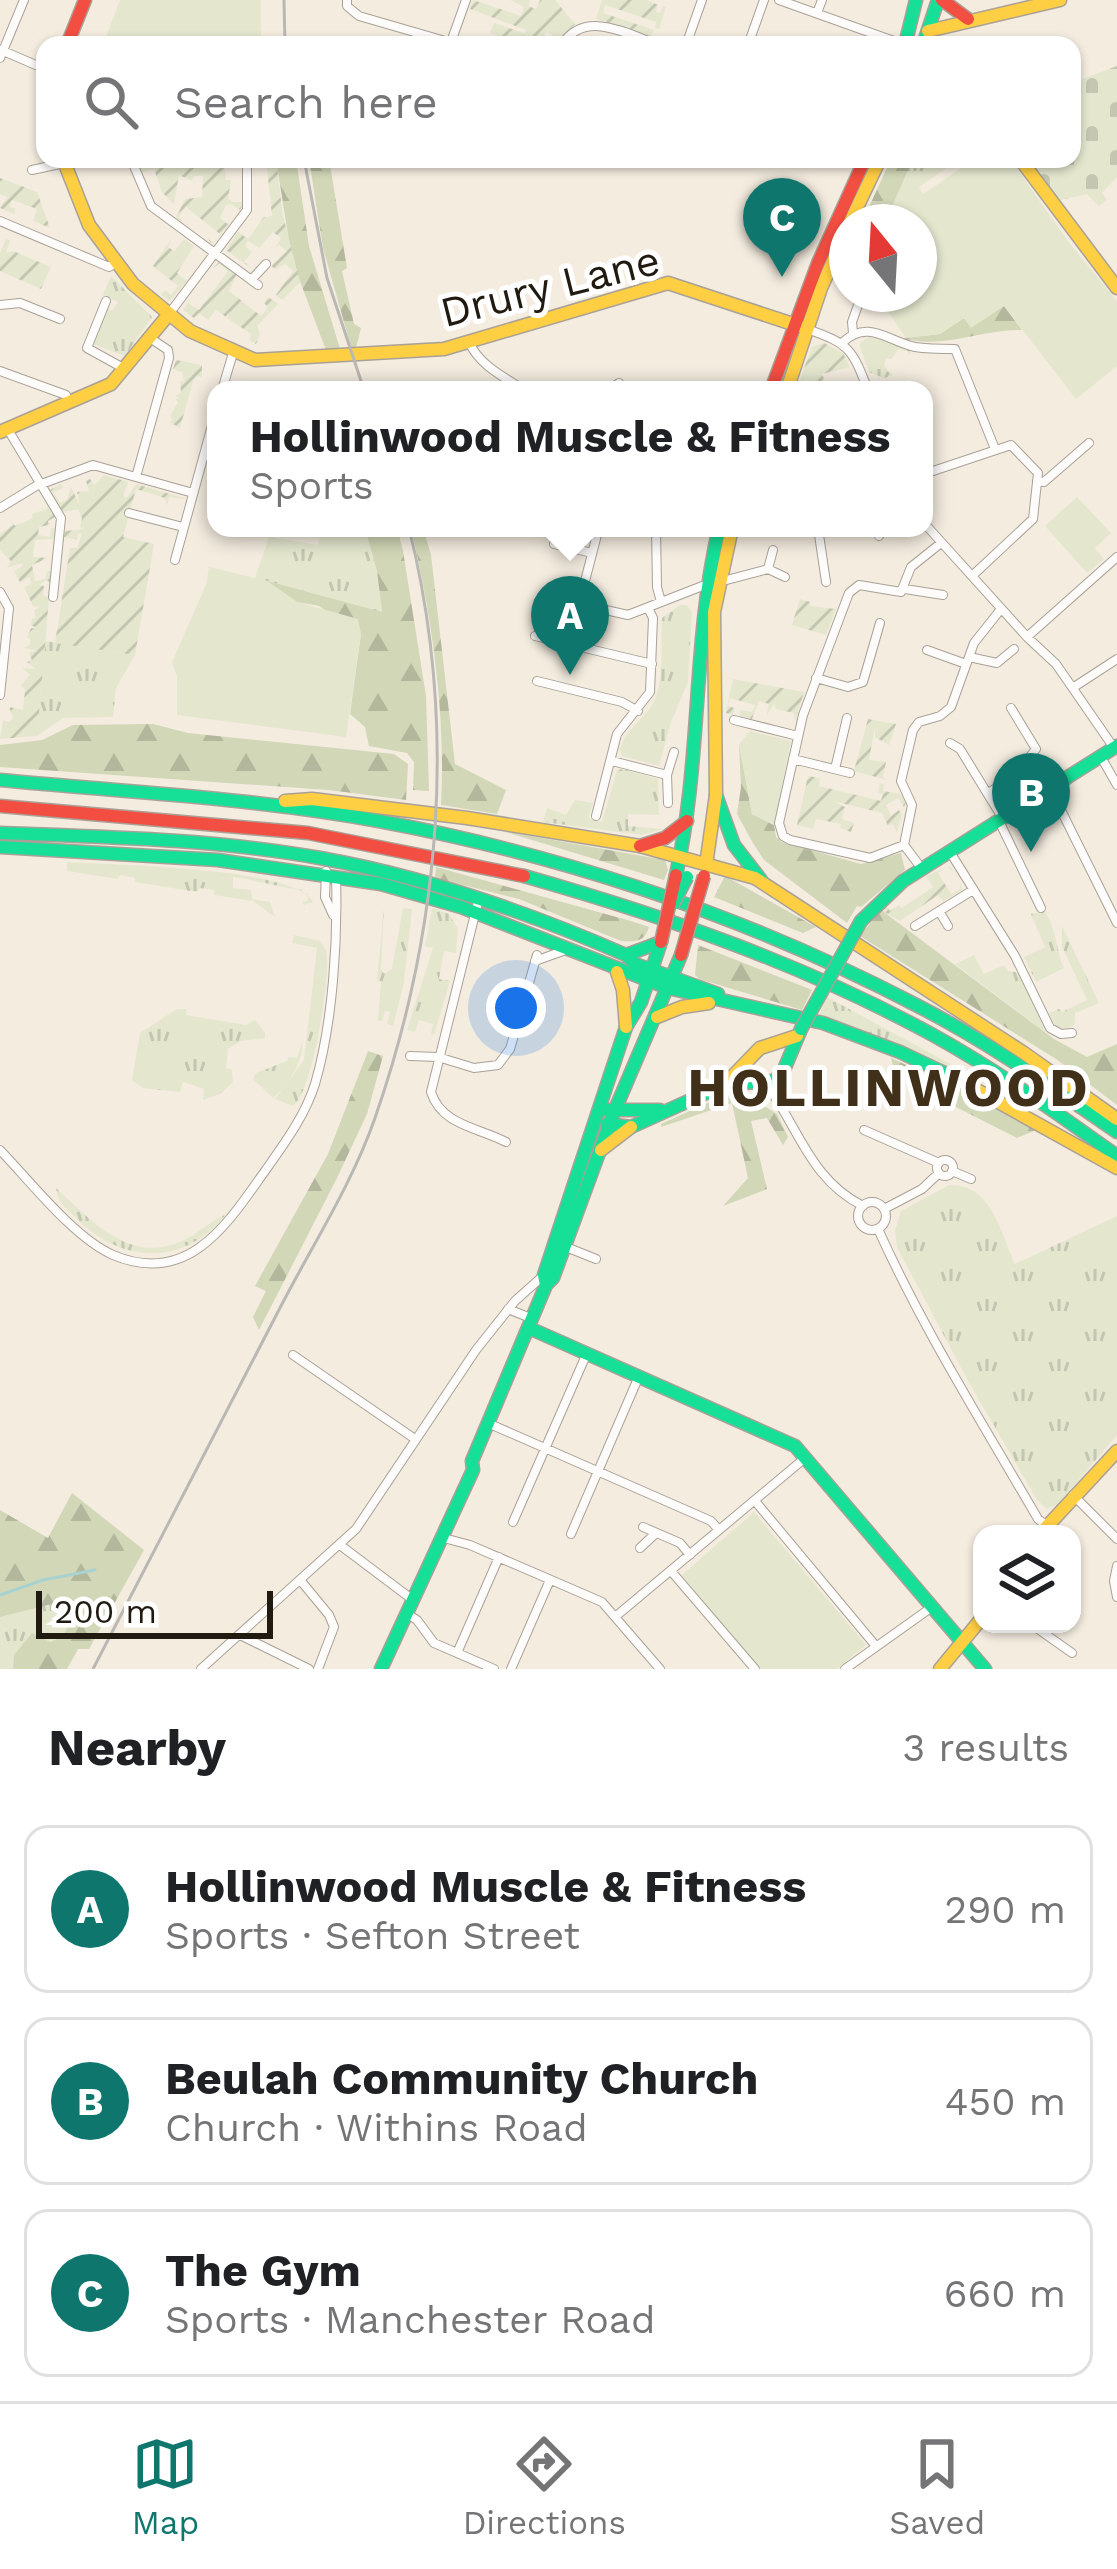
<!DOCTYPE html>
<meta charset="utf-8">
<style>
:root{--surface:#fff;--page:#f6f6f6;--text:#202124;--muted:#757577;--line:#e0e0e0;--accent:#0f766e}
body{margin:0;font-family:"Work Sans",sans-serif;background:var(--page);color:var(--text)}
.controls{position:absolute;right:36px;bottom:36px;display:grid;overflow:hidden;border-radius:24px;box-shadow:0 3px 9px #0004}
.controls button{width:108px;height:108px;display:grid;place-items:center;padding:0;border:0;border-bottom:3px solid var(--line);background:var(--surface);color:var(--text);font:60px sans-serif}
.compass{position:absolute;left:829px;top:204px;width:108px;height:108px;border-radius:50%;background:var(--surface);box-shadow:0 3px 9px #0004;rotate:342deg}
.scale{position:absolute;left:36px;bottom:30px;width:237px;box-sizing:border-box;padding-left:12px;border:6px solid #211a10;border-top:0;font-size:33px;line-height:42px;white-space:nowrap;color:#211a10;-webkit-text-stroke:9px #fff;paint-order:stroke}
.you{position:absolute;left:516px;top:1008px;width:42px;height:42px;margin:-30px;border:9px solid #fff;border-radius:50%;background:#1a73e8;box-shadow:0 0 0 18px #1a73e833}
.badge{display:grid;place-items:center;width:78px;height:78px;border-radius:50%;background:var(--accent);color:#fff;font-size:39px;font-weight:700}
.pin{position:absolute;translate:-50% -99px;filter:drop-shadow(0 3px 6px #0008)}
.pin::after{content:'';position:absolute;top:63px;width:42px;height:36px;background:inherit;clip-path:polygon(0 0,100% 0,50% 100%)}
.popup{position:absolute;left:207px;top:381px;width:726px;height:156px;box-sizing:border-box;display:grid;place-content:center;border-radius:24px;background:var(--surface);filter:drop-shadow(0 3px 9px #0005);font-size:39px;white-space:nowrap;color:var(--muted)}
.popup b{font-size:45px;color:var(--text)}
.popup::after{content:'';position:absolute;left:50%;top:100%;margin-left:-24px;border:24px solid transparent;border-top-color:var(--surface)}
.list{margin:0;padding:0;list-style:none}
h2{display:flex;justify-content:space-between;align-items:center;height:156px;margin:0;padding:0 48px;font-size:51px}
h2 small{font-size:39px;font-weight:400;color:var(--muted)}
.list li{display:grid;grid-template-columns:78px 1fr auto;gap:36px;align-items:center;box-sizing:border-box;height:168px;margin:0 24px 24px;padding:0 24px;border:3px solid var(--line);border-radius:24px}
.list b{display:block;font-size:45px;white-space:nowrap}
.list p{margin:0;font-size:39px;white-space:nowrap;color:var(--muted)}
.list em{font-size:39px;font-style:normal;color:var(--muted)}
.icon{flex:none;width:66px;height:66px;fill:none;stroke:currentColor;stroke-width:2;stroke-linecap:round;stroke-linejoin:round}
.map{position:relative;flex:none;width:1117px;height:1669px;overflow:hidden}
.search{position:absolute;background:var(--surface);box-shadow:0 3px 9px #0004;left:36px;right:36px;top:36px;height:132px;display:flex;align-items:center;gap:30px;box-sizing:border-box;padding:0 42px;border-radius:24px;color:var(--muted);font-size:45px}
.sheet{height:732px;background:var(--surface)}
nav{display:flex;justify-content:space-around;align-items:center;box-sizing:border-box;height:168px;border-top:3px solid var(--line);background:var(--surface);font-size:33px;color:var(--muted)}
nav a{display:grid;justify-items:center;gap:6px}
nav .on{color:var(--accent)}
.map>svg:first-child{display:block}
</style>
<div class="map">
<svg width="1117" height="1669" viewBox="0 0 1117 1669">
<defs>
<pattern id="grass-tufts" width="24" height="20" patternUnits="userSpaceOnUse" patternTransform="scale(3)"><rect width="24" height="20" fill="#e4e7ce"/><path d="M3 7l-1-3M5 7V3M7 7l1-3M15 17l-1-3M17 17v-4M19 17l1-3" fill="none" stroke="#c3c6b0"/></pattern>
<pattern id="forest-firs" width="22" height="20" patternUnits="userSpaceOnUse" patternTransform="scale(3)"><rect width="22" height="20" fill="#d1d7b7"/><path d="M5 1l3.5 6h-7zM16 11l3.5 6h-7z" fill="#b3b89c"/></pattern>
<pattern id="cemetery-stones" width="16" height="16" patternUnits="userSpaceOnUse" patternTransform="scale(3)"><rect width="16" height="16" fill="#e4e7ce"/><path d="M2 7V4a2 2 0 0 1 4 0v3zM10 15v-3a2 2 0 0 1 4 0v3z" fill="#c3c6b0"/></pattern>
<pattern id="garden-furrows" width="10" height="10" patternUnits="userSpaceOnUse" patternTransform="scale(3)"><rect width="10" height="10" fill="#e4e7ce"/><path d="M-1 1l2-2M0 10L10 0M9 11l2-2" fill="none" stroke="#c3c6b0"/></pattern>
</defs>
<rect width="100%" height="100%" fill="#f4ecdf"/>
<path fill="url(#grass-tufts)" d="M953 164 919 187 923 195 886 220 910 166Z
M111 276 152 317 125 356 93 344 107 309 113 310 118 302 103 295Z
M871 335 911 351 908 356V351L898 349 892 359 886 358 884 366 893 375 884 378 869 372 859 344Z
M322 528H365L377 571 382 613 255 578 269 537 318 545Z
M680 605H687L692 613 688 682 671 722 659 766 622 756 620 749C626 730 638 724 650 708 666 686 660 645 662 618Z
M45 641 135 655 116 688 113 717 63 718 37 736Z
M623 769 658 779 659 815 628 814V826L663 829 642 835 543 822 547 808 566 815 575 800 593 803 588 818 602 822 617 770Z
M67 862C109 865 297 867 313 902L304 905 305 911 303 902 308 901V894L302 893V889C284 890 255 879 233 877V888L251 890 252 899 270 902 275 917 253 901 214 895V890L199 888 197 892 135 882V878L120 875 118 879 67 871Z
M384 907 381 969 384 974 392 969 403 908 412 909 404 982 393 1026 387 1024 390 1012 385 1011 382 1021 378 1020 381 982 377 981Z
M432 908 449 914 458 929 456 953 444 951 439 979 450 981 434 1035 431 1034 433 1024 419 1020 415 1032 407 1030 433 948 425 946Z
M1044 911C1056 926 1056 950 1064 968L1036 982 1024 957 1045 947 1031 914Z
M1062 926 1099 1003 1075 1013V1024L1068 1029 1056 1027 1049 1013 1059 1009 1062 1012 1087 1000 1062 947Z
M294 935 320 941C325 949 327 949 327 959 329 985 312 1093 293 1106L275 1099 304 1060 317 948 292 943Z
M974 955 984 974 1004 965 1008 971 1021 973 1045 1032 955 964Z
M827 997 984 1082 982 1085 819 1015Z
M177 1009H186V1015L246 1025 255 1020 265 1033V1038L241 1041 228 1049 226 1068 232 1070 233 1082 220 1094 203 1100 204 1089 183 1082 180 1092 143 1088 132 1080 140 1033Z
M302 1043C304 1060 288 1085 273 1098L253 1079 256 1073 287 1061 288 1057 297 1058Z
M949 1185C992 1184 1000 1231 1015 1264L1117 1216V1435L1058 1504 1047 1509 1037 1500 967 1379 897 1247 895 1230 901 1211Z
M56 1188C93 1222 131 1267 186 1239 200 1232 213 1219 225 1215 184 1267 121 1264 76 1218 66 1208 57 1202 56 1188Z
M52 1604 70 1621 63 1636 14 1655 13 1669H0V1617Z"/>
<path fill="url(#forest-firs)" d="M276 159H296L309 246 340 349 326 350 292 260Z
M309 159H329L347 268 342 271 354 324 361 328 356 348 351 347 323 248Z
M891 159H960L953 164 910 166 886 220 862 222Z
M1004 306 1022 330C982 329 942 350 903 338L940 334 964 318 971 327Z
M365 528H397L403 551 426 696 429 791 413 790 414 762 407 753 369 746 365 727 350 714 361 634 319 606 297 602 267 581 382 612 377 571Z
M411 528H423L431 555 455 764 506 790 497 814 441 805C446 712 432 618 411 528Z
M153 724 188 733 394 754 408 764 406 800 329 790 0 767V745L42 740 73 725Z
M739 744 752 814 774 825 776 837 782 842 861 864 901 853 905 870 861 907 857 906 847 923 764 860 753 843 737 814 741 787Z
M502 831 665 860 668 870 664 880Z
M436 867 631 921 649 927C645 942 635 942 621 941L519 899 435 878Z
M725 876 816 927 803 933 714 897Z
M881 910 1054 1039 1087 1057 1117 1044V1105L1056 1059 860 936Z
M698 945 812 990 802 1010 699 979 695 975Z
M368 1051 383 1056 367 1114 336 1180 259 1330 253 1317 266 1291 255 1286 328 1154Z
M891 1058 971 1094 1036 1130 1017 1138 895 1076Z
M746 1095 777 1114 788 1137 783 1145 767 1118 751 1121 767 1189 723 1206 748 1178 732 1103 661 1127V1124L723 1096Z
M72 1493 144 1550 89 1649H78L67 1669H13L14 1655 32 1633 50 1642 63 1636 70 1621 52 1604 0 1617V1510L48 1538Z"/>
<path fill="url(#cemetery-stones)" d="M1117 66V177L1102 193 1107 200 1099 206 1087 194 1056 201 1028 159H1072V83Z"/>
<path fill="#e4e7ce" d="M120 0H261V45H103Z
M974 159H1010L1070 244 1117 301V366L1076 399 1004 306 971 328 964 318 940 334 906 338 889 313 891 294H919V222H883Z
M1077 497 1111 533 1095 548 1104 559 1087 573 1045 526Z
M209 567 267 581 297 602 358 619 361 634 346 737 177 715V676L172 662 206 585Z
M750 731 791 741 774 825 752 814 739 744Z
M754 1512 866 1645 837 1669H760L682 1575Z"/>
<path fill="url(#garden-furrows)" d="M473 0 521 16 524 7 511 0H530L528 6 536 9 540 0H555L575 24 556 45H550L553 35 546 32 543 38H539L541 45H530L532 39 526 34 528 43 522 45 490 33 494 23 524 33 526 30 470 9Z
M602 0H647L658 5 656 12 660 13 663 6 666 7 659 29 655 28 656 22 605 5 603 13 654 30 651 36 596 19Z
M137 159 143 163 171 159 211 163 212 159H224L226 180H231L228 198 232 202H244L240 210 231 204 226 205 220 218 229 225 212 244 208 239 214 243 220 234 186 207 179 216 183 222 176 218 185 199 202 197 203 176H194L192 181 179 175 174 204 162 192 154 169 142 173Z
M266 159H276L283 216 300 282 282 300 276 295 293 271 285 264 276 269 271 266 287 251 279 245 275 248 281 238 273 232 259 248 248 241 245 246 252 252 244 262 253 269 259 264 254 270 226 250 238 232 248 239 264 217 272 216Z
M0 178 37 192 50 228 33 221 37 209 12 200 9 206 15 209 14 214 0 208 7 197 0 194Z
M6 239 10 240 6 253 13 251 51 267 41 289 0 271V253Z
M171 239 168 247 174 251 184 239 194 246 177 273 187 281 170 301 161 295 165 290 171 295 178 286 153 266Z
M219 262 237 274 229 291 261 316 268 307 264 303 268 297 278 304 257 326 260 334 256 344 249 340 251 334 227 318 230 311 226 317 216 310 208 320 199 313 194 318 183 310 192 297 189 304 199 310 228 271 219 264 213 268Z
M824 343 843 353 850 367 822 374 828 390H796L812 347Z
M176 360 202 365V377L197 376 193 381 180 428 169 422 173 420 170 416 178 402 175 399 180 398 176 396 181 392 180 382 184 381 182 372 173 369Z
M104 475 128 482 123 496 127 498 136 484 184 498 185 499 169 497 167 506 165 498 136 489 123 537 154 544 135 655 55 643 70 548H77L82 534 78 533 77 540 64 537 65 531 84 529 80 527 82 518 78 509 63 512 50 490 61 484 63 488 53 492 60 503 67 500 71 487 80 506 77 492 89 491 86 481 90 479 94 485Z
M47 504 55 517 48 521 49 525 39 527 38 535 50 537 51 528H56L55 539 35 540 33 557 48 558 32 565 35 581 45 579 47 571H52L51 583 46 580 39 585 44 586 43 595 49 598 37 736 0 739 3 720 10 722 13 717 9 707 23 710 25 690 21 685 30 675 23 668 36 669 27 662 32 661 29 652 38 651 24 648 30 645V638H27L31 628H37L31 625 32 618H36L34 610 40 607 33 606 24 587 31 584 30 577 20 582 14 571 23 566 22 563 7 568 11 561 0 550V534L13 525 9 518 15 526 33 518 32 514 47 509Z
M800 599 810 602V606L836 609 826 635 792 625Z
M733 679 804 692 795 722 794 713 776 709 774 704 766 716 769 704 759 701 752 719 739 716 741 710 752 712 755 705 730 698 728 706 734 708 733 715 726 713Z
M868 719 896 724 889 745 875 737V726L869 760 886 762 883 777 887 780 854 771Z
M808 776 820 778 819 786 881 801 883 794 878 793 880 783 884 784 883 791 901 794 906 803 904 807 898 798 886 805 891 816 899 810 902 815 897 833 893 824 888 826 882 813 833 801 845 807 842 819 854 823 851 832 840 828 841 824 816 819 813 829 797 825Z
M950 866 953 871 947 867 938 873 951 894 960 889V882L962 890 943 901 938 895 900 921 881 910 886 905 890 911 899 905 902 908 933 887 926 876Z"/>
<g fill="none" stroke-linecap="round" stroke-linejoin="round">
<path stroke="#a8d2d0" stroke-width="3" d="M0 1595 43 1580 95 1570"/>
<defs>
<path id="street" d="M347 0V6L359 16 459 45
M779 0 905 45
M817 13 822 0
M451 42 466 0
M562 45C585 8 628 35 660 45
M686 45 702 0
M748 45 764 0
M1 50 45 69
M0 58 24 0
M131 159 151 206 258 285
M32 170 64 163
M0 221 109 267 114 264
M253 278 266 264
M839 278 847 280
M106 301 87 348 125 369
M0 305 20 303 60 319
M169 314 247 210V159
M807 329C850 344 852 349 868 390
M853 333 852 322 862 294
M469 342C479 365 504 377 524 390
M843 342C868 319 888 341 915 347 928 349 942 349 955 349L995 449
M0 371 66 395 69 403
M222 390 233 353
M608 390 619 383
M7 428 61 518 53 597
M924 474 1011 445 1038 473 1033 519 972 576
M136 477 169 358 168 350 150 338
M1037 481 1044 482 1089 443
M0 508 36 486 93 465 193 493
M129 513 183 527
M924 523 1027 637 1056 664 1114 748
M656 528 657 587 661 602
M699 528 700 532
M818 528 826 582
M598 531 579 604 628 615 705 585
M879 536 881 528
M554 544 592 553
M175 560 216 411
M768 569 773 550
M719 582 768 569 785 577
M905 589 943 595
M0 592 9 608 0 695
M535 636 652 664
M1027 637 1117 557
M927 650 966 664
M969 657 997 663 1014 649
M816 678 848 687 863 682 880 623
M537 681 622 702 638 711
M1074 687 1117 659
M734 720 798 736
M950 743 960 749 1003 819
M1101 757 1117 785
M793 759 850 773
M612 761 667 775
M835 769 847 718
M1051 790 1117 923
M988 793 1013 778 1036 749 1011 708
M668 803 667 775 674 752
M596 816 617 734 650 692 653 618 648 608
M999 821 1041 908
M904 845 912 805 901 781 913 730 919 722 940 716 951 707 974 643 1001 609
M950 852 1015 956 1050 1028 1061 1034 1072 1033
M922 869 904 845 870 858 790 840 783 836 779 823 803 715 849 593 859 585 901 592 911 567 941 543
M326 871 325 897 333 915
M479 898 431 1092C442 1126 478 1127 506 1142
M939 911 948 926
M915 926 973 890
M535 961 563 951
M410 1056 438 1057 474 1068 498 1065 510 1049 537 955
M783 1073 784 1106
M764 1081C798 1125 809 1179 863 1206
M864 1130 939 1163
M0 1150C30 1181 74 1238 113 1255 189 1287 228 1223 265 1171 284 1144 305 1116 315 1084 333 1023 338 939 336 877
M937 1168a8 8 0 1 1 16 0a8 8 0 1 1-16 0Z
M952 1171 971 1179
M858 1216a14 14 0 1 1 28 0a14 14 0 1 1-28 0Z
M884 1209 922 1189 939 1173
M878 1229C923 1329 983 1424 1038 1519L1046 1525
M566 1247 596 1259
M508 1309 533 1319
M293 1355 415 1439
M490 1424 711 1521 719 1530
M1073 1495 1117 1539
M755 1501 875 1645
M513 1522 587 1353
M643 1527 680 1543 690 1555
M571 1534 639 1376
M440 1537 470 1545 602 1602 660 1669
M340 1545 409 1597
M640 1548 656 1533
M1117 1566 1114 1581 1117 1597
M671 1571 755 1669
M301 1581 329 1615 334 1627 318 1669
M406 1613 417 1620 434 1643 494 1669
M615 1617 805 1458
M1031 1624 1072 1653
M240 1635 309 1669
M457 1653 499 1557
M201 1669 356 1529 476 1350 515 1301 544 1275
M511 1669 550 1580
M845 1669 932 1607"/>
<path id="fast" d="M905 45 916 0
M923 45 938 0
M0 780C127 792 254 798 379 821 567 856 748 917 918 1006 988 1042 1052 1087 1117 1132
M716 795 734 845 761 880
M0 833C107 837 215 839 320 858 426 877 528 912 626 955L635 964 718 994
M0 847 218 860 381 884 461 907 668 988 823 1023 900 1052 957 1079
M676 875C702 760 692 642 719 528
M524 876C665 916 803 964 933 1035 998 1071 1057 1113 1117 1156
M861 921 903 881 1117 746
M626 955 661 942
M607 1110H660
M607 1124 631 1127 726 1084 774 1081 783 1072 801 1029
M546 1285 544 1275 626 1027 641 1002 661 942
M529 1328 795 1446 985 1669
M381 1669 473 1470 472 1461 546 1285 553 1278 614 1112 681 955"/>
<path id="slow" d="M928 31 1060 0
M63 159 89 225 133 284 190 331 255 360 444 349 668 283 799 326
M1020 159 1117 288
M850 222 880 159
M787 390 821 288 847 230
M0 432 111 384 169 314
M285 801 312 799 467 818 640 846 755 878 1024 1053 1117 1119
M706 865 716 795 714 612 732 528
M617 972 623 990 626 1027
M657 1017 682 1007 709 1003
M957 1079 1117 1168
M728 1081 760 1048 797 1036
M601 1150 631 1127
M1040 1534 1117 1451
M940 1669 982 1618"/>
<path id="jam" d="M942 0 968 19
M67 45 85 0
M771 390 818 263 865 159
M0 806 308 833 524 876
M640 846 665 838 687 821"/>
</defs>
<use href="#street" stroke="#a9a197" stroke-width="10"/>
<use href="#fast" stroke="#a9a197" stroke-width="15"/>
<use href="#slow" stroke="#a9a197" stroke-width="15"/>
<use href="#jam" stroke="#a9a197" stroke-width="15"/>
<use href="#street" stroke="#fdfcfa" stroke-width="8"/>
<use href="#fast" stroke="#16e098" stroke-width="12"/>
<use href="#slow" stroke="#ffcf43" stroke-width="12"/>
<use href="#jam" stroke="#f24e42" stroke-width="12"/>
<path stroke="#bab8b5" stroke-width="3" d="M284 0 285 45
M304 159 327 278 364 390
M93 1669C156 1548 219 1427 281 1306 313 1244 352 1184 375 1118 441 928 458 725 409 528"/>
<defs>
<path id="fast-bridge" d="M673 904 687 877
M801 1029 861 921"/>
<path id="jam-bridge" d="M661 942 676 875
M681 955 704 876"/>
</defs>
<use href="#fast-bridge" stroke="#a9a197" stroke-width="15" stroke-linecap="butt"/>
<use href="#jam-bridge" stroke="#a9a197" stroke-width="15" stroke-linecap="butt"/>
<use href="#fast-bridge" stroke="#16e098" stroke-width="12"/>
<use href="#jam-bridge" stroke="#f24e42" stroke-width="12"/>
</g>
<g text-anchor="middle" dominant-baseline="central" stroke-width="10" stroke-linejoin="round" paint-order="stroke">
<g font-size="42" fill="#211a10" stroke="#fff">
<text transform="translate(550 286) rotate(-14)">Drury Lane</text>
</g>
<g font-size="54" font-weight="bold" letter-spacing="3" fill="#413019" stroke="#fff">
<text x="889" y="1087">HOLLINWOOD</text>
</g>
</g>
</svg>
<div class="controls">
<button><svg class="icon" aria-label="layers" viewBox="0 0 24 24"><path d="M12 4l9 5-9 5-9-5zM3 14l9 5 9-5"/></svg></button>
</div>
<svg class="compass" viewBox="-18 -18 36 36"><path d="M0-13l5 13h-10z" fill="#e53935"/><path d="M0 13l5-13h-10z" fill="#757577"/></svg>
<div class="scale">200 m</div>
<div class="you"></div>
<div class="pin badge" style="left:570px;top:675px">A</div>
<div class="popup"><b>Hollinwood Muscle &amp; Fitness</b>Sports</div>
<div class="pin badge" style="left:1031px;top:852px">B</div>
<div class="pin badge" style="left:782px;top:277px">C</div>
<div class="search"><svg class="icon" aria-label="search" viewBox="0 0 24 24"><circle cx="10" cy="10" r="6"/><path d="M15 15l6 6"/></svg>Search here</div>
</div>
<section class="sheet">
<h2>Nearby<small>3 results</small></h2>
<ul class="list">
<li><span class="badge">A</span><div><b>Hollinwood Muscle &amp; Fitness</b><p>Sports · Sefton Street</p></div><em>290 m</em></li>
<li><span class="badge">B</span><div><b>Beulah Community Church</b><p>Church · Withins Road</p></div><em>450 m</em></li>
<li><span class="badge">C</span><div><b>The Gym</b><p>Sports · Manchester Road</p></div><em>660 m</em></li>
</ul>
</section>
<nav>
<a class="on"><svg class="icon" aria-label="map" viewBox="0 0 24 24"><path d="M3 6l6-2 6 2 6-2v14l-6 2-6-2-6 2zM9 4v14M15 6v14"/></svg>Map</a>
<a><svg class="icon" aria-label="directions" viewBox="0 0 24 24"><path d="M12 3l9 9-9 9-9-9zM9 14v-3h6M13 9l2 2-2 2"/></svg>Directions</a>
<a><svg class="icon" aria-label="saved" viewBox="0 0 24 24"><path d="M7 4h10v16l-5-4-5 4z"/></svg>Saved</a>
</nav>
